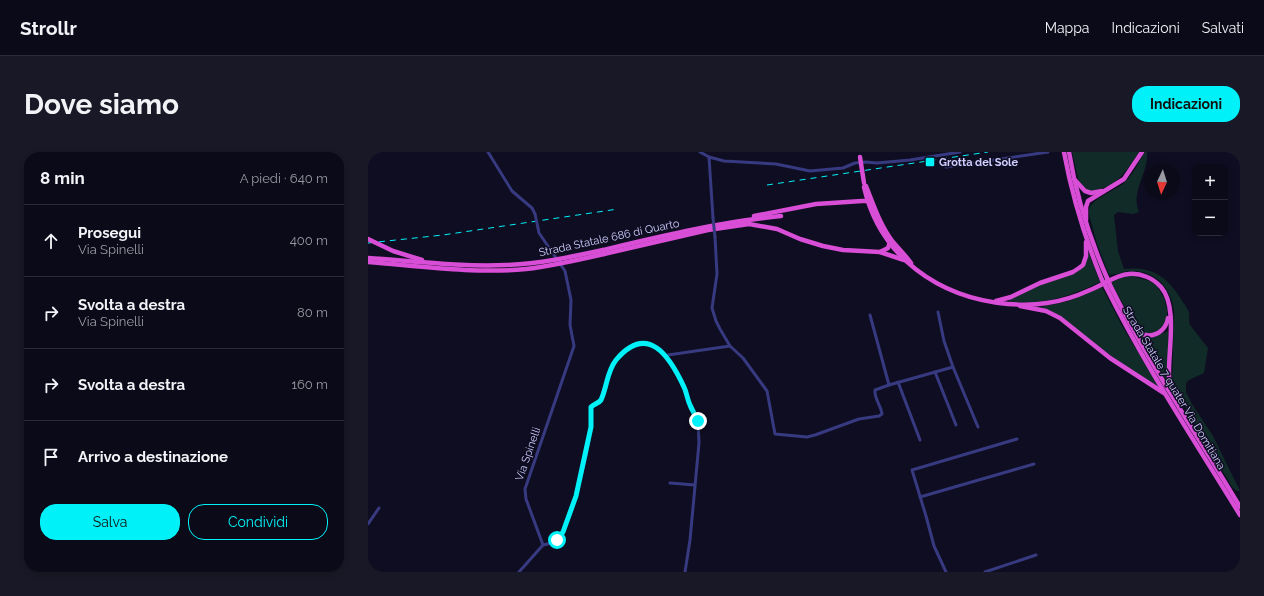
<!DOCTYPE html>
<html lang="it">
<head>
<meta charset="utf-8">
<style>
  body { margin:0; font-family:Raleway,sans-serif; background:#191826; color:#f1f3f6 }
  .controls { position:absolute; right:12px; top:12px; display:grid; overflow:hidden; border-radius:8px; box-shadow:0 2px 6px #0003 }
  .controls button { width:36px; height:36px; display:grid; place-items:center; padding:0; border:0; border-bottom:1px solid #2b2b38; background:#0b0a19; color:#f1f3f6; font:20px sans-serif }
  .compass { position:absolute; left:776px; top:12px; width:36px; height:36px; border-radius:50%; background:#0b0a19; box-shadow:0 2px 6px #0003; rotate:184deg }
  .stop { position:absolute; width:12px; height:12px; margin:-9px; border:3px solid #00f2f8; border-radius:50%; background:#fff }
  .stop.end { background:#00f2f8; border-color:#fff; box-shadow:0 1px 4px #0008 }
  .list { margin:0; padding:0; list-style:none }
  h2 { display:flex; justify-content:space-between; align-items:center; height:52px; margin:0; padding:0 16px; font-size:17px }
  h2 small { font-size:13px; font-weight:400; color:#9a9aa2 }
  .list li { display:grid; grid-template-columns:26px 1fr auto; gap:12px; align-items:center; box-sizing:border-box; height:72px; padding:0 16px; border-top:1px solid #2b2b38 }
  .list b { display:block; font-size:15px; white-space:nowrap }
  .list p { margin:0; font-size:13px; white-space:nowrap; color:#9a9aa2 }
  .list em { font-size:13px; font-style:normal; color:#9a9aa2 }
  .actions { display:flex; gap:8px; padding:12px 16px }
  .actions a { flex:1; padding:9px 0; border:1px solid #00f2f8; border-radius:16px; text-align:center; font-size:14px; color:#00f2f8 }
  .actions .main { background:#00f2f8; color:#111 }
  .icon { flex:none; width:22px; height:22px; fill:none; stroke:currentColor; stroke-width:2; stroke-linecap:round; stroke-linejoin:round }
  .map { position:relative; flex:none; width:872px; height:420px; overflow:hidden; border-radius:16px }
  header { display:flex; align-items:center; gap:24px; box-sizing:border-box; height:56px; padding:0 20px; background:#0b0a19; border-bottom:1px solid #2b2b38 }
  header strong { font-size:19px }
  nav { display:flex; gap:22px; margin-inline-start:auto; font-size:14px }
  .intro { display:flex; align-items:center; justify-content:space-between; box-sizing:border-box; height:96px; padding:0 24px }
  h1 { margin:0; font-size:28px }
  .button { padding:10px 18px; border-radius:16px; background:#00f2f8; color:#111; font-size:14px; font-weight:700 }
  main { display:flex; gap:24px; padding:0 24px }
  aside { flex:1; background:#0b0a19; border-radius:16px; box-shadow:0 2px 6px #0003 }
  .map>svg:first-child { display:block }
</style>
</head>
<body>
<header>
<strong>Strollr</strong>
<nav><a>Mappa</a><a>Indicazioni</a><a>Salvati</a></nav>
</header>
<div class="intro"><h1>Dove siamo</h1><a class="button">Indicazioni</a></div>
<main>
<aside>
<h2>8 min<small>A piedi · 640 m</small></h2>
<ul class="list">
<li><svg class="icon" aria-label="ahead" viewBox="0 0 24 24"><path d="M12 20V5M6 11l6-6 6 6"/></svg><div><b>Prosegui</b><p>Via Spinelli</p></div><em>400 m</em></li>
<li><svg class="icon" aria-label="right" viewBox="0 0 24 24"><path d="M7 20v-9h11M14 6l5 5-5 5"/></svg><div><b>Svolta a destra</b><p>Via Spinelli</p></div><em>80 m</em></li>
<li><svg class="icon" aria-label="right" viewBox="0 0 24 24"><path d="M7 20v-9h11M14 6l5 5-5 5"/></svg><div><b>Svolta a destra</b></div><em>160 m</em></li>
<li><svg class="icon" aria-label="arrive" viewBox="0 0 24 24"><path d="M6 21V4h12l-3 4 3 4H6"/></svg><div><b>Arrivo a destinazione</b></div></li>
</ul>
<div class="actions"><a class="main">Salva</a><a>Condividi</a></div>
</aside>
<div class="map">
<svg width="872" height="420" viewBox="0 0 872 420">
  <rect width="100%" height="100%" fill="#0f0d21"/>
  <g fill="#102b28">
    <path d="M704,0H771C758,20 748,36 722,39H720L711,31Z"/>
    <path d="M777,0H779C781,21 762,39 771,60L765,62L750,60L746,63L750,99L756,117C783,114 799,124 813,147C815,151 820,156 821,161C822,165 820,168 822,173L840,196L836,221L821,228L818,231V240L824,252L845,284L872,339H869L864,335L807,238L804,230L806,159C803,135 787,118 762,119C757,119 754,121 749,122C747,122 745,122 741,123L729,92L721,62C719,46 748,40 758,29C766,21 771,9 777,0Z"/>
    <path d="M721,102L732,130C704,144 672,154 640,149L666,135L708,121L714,116L720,102Z"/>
    <polygon points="764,124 782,129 789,134 796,146 799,157 799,166 796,175 786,181 776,181 768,175 743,130 753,126"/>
    <polygon points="734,135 754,174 791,235 768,221 729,194 691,163 672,155 701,149"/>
    <polygon points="800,179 800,229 799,230 770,182 784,185"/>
  </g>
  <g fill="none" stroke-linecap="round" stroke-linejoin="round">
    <g stroke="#373a81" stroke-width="3">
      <polyline points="120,0 144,39 164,56 167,62"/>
      <polyline points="332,0 341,5 356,9 408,12 442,19 475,16 487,11 498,10 509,11 542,8 592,0"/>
      <polyline points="341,5 345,66"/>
      <polyline points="578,15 680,0"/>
      <path d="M170,76L171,81L197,119L203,148L202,173L206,194L157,337L158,347L175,393C180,392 185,391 189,388C203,376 221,294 223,274C224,268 223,261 223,255L232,249L243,216L248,208L261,195L270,192L278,191L292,197L298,204L313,229L322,253L330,269L331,291L322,388L317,420"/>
      <path d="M347,85L349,122L344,156L348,169L352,177L362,194L375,206L399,239L407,282L439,285L447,283L491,267L511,264L514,262C513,253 506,247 507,238L521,233L585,215"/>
      <polyline points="570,160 576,189 585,215 610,275"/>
      <polyline points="502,163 521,233"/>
      <polyline points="300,203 362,194"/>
      <polyline points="567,220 588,273"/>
      <polyline points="530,230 552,288"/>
      <polyline points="302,331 327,333"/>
      <polyline points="552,345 666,312"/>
      <polyline points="0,372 11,356"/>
      <polyline points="151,420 175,393"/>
      <polyline points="578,420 566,394 558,364 544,318 649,287"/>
      <polyline points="617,420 668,403"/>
    </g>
    <g stroke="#d94ed6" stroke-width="4.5">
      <path d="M696,0C704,44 717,86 734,128"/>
      <path d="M701,0C708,43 721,85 739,126"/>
      <polyline points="706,27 717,39 723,41 734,39"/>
      <path d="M498,34C506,54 512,73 525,90C531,97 538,104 543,111"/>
      <path d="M496,35C512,105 571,146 640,152C653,153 666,153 679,151C694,149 709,144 722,138C735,133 747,123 761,122C773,121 785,126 793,135C810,155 800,198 801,224C801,230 803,235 803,241"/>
      <polyline points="386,64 448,52 494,49 499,49 504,53"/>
      <polyline points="718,68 718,55 720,49 756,27 774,0"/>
      <path d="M235,98C294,84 352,70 413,64"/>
      <polyline points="512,100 520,96 522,90"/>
      <polyline points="236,102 340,78 381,72 409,77 432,87 455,94 475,98 512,100 536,108"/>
      <path d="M742,133C780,210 828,281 872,355"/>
      <path d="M738,135C777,214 826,288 872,363"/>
      <polyline points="628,149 643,145 672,131 705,120 711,116 715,113 718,104 718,90"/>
      <polyline points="652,154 678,159 692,166 742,206 796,241"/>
      <path d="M765,173C774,190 797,185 800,166"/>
    </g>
    <g stroke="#00f2f8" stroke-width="1" stroke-dasharray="6 5" stroke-linecap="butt">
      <polyline points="399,33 620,0"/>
      <polyline points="0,91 75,83 250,57"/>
    </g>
    <g stroke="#373a81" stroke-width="3">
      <polyline points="167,62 170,76"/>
      <polyline points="345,66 347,85"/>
    </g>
    <g stroke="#d94ed6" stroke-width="4.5">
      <polyline points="492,5 496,31"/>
      <polyline points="0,87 25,99 54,108"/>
      <path d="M0,106C45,109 92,115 138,113C171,112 203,105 235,98"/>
      <path d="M0,110C51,114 107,122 158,117C184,114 210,108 236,102"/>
      <polyline points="739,126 742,133"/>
      <polyline points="734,128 738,135"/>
    </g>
  </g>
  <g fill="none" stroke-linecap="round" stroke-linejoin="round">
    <path stroke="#00f2f8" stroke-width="5" d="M189,388L195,380L208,344L223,275V255C226,252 231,251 233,248C239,235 239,219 248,208C280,170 302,205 316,235C319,241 319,247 322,253C324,258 328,264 330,269"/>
  </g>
  <rect fill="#00f2f8" stroke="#0f0d21" stroke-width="1.5" x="557" y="5" width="10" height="10" rx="2"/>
  <g text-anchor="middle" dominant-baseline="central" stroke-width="3" stroke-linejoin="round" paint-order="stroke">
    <g font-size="11" font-weight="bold" fill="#cfcdff" stroke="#0f0d21" text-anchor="start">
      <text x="571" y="10">Grotta del Sole</text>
    </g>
    <g font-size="11" fill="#cfcdff" stroke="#0f0d21">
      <text transform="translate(241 86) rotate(-12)">Strada Statale 686 di Quarto</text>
      <text transform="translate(806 236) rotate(59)">Strada Statale 7 quater Via Domitiana</text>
      <text transform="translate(160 302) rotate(-71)">Via Spinelli</text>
    </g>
  </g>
</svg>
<div class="controls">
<button>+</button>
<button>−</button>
</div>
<svg class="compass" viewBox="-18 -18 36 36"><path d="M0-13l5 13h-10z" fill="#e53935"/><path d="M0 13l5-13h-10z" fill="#9a9aa2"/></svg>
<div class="stop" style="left:189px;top:388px"></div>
<div class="stop end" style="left:330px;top:269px"></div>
</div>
</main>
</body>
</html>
